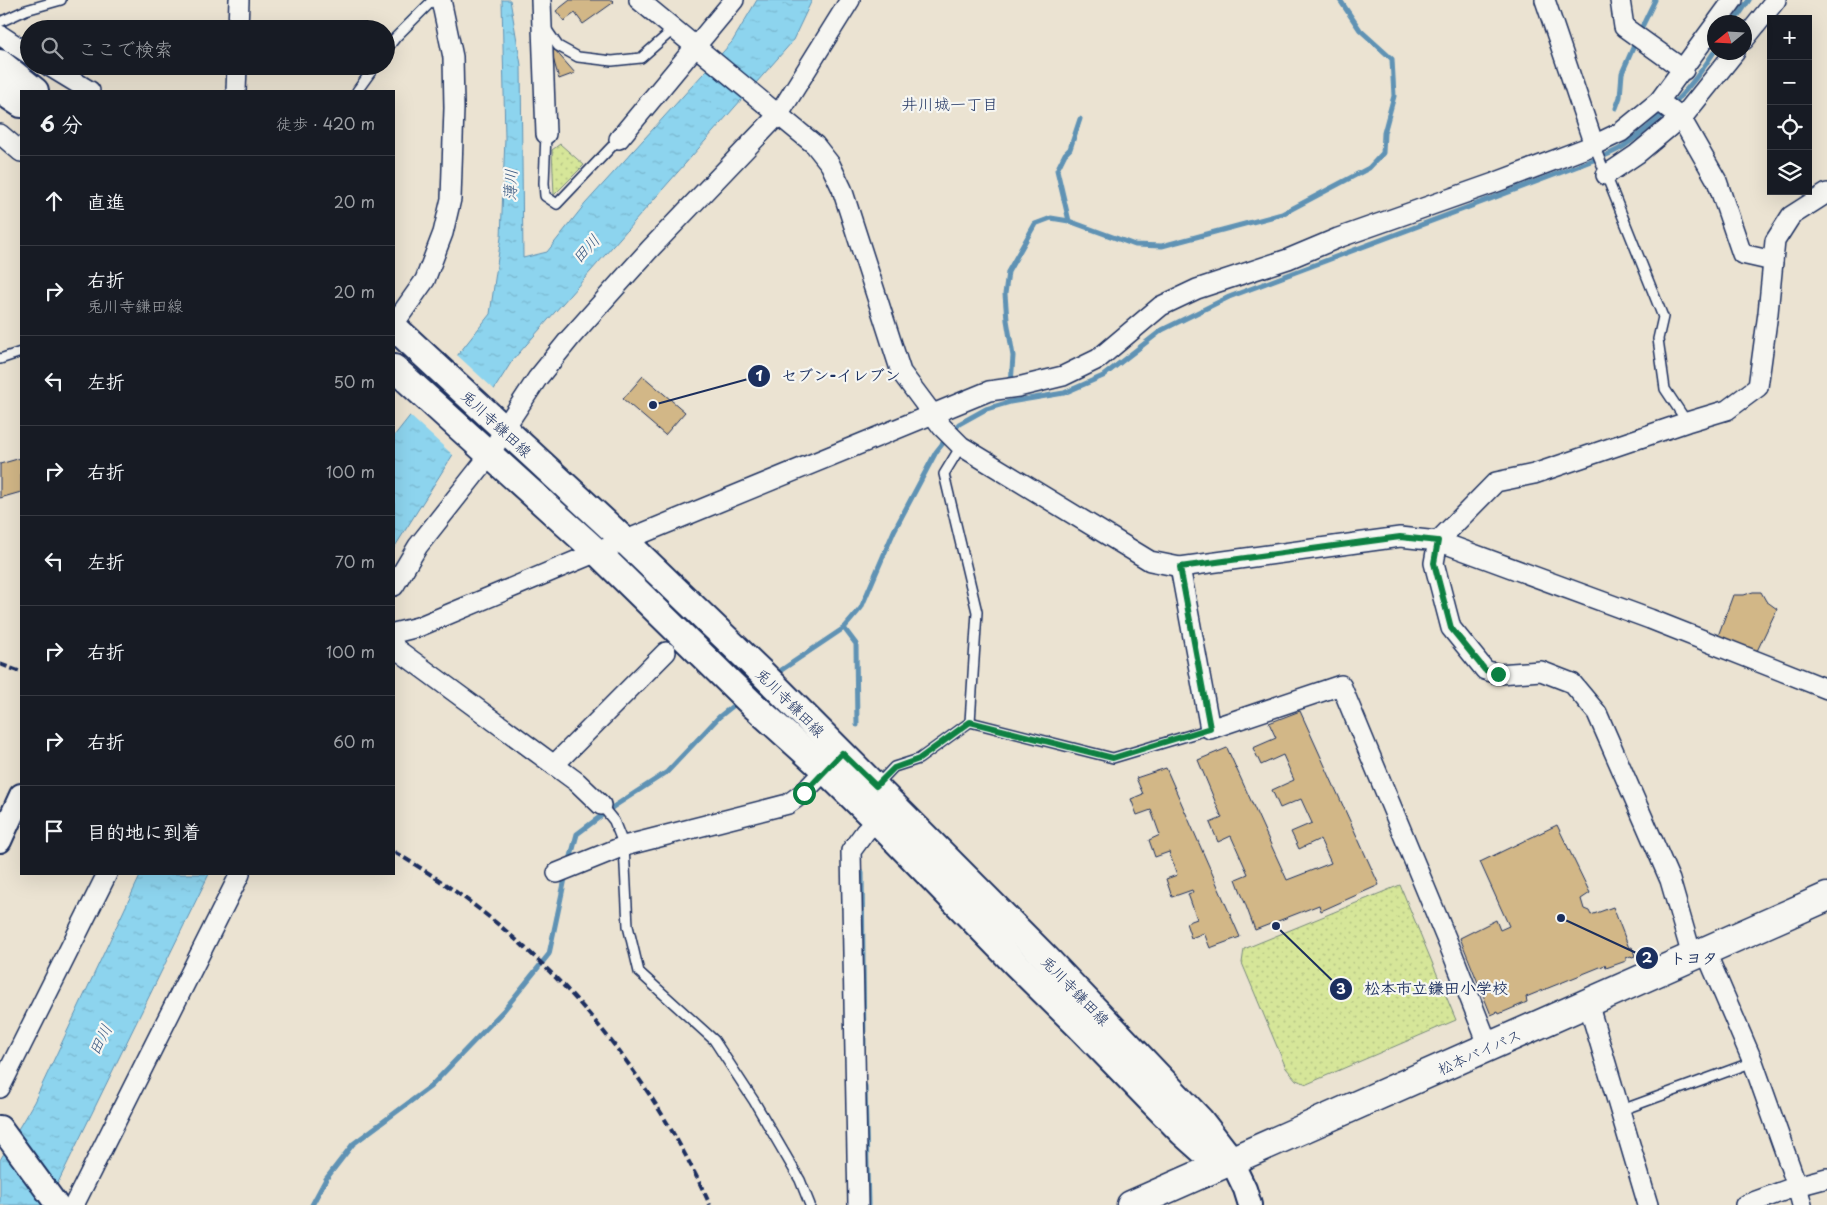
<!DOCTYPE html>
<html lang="ja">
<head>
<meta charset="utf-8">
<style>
  body { margin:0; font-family:"Playpen Sans","Klee One",sans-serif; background:#242831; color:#f1f3f6 }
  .controls { position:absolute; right:15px; top:15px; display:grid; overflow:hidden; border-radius:0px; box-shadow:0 5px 20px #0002 }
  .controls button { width:45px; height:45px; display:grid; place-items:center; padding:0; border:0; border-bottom:1px solid #363941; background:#171b24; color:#f1f3f6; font:25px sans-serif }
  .compass { position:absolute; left:1707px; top:15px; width:45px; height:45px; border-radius:50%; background:#171b24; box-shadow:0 5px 20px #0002; rotate:252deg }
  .stop { position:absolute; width:15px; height:15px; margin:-11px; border:4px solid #0b8043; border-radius:50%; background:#fff }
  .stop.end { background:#0b8043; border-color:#fff; box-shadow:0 1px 5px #0008 }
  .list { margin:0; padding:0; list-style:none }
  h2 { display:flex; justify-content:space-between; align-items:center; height:65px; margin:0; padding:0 20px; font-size:21px }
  h2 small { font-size:16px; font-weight:400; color:#9ea1a6 }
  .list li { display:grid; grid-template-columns:32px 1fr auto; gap:15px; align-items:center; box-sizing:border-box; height:90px; padding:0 20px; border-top:1px solid #363941 }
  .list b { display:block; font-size:19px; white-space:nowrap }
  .list p { margin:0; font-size:16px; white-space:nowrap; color:#9ea1a6 }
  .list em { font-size:16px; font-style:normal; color:#9ea1a6 }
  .icon { flex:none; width:28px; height:28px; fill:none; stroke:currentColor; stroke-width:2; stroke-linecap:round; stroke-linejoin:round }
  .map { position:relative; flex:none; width:1827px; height:1205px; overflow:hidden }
  .search { position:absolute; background:#171b24; box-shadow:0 5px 20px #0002; left:20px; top:20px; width:375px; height:55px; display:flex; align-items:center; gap:12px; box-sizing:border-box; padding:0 18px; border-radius:28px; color:#9ea1a6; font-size:19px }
  .panel { position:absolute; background:#171b24; box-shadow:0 5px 20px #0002; left:20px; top:90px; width:375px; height:785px; border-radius:0px }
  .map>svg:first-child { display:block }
</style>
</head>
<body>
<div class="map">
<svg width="1827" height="1205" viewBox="0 0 1827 1205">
  <defs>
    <pattern id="park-dots" width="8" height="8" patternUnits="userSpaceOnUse" patternTransform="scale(1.25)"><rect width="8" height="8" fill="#d6e699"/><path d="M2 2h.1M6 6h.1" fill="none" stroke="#b7c686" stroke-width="1.8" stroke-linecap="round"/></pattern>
    <pattern id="water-ripples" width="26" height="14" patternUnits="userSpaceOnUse" patternTransform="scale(1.25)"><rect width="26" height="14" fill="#8dd4ee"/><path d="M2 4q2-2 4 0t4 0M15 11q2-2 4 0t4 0" fill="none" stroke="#79b6ce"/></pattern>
  </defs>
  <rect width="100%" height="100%" fill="#ebe3d2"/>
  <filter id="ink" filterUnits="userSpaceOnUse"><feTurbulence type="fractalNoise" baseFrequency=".02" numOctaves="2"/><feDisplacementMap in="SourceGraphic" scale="10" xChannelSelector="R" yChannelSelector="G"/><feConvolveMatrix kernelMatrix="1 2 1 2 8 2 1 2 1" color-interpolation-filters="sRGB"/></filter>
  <g filter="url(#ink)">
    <g fill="url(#park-dots)" stroke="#788a7c">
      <polygon points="560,144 584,165 554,195 552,150"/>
      <polygon points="1400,885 1456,1020 1307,1084 1296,1080 1286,1068 1242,963 1244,949"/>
    </g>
    <g fill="url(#water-ripples)" stroke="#5f92b4">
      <polygon points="502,0 510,0 521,65 523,258 547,252 585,204 732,42 757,0 812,0 792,42 512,361 394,548 394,436 490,314 501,237 505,138"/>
      <polygon points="141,874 209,874 47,1205 0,1205 0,1160 34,1102"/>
    </g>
    <polygon fill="#ebe3d2" points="456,354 496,391 454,456 408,414"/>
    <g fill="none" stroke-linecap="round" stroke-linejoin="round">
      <g stroke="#5f92b4" stroke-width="5">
        <polyline points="1734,22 1749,0"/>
        <polyline points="1639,33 1655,0"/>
        <polyline points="1616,108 1620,97 1622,73 1636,41"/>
        <polyline points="1069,221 1057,170 1065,154 1070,149 1080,119"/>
        <polyline points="1011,384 1013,356 1007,320 1005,294 1008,272 1035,224 1051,218 1069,221 1135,245 1162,246 1282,214 1369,168 1383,153 1384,133 1394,96 1392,59 1360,30 1340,0"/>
        <path d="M952,432L959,424L986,409L1010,402L1064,393L1103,376L1162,330L1229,297L1578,166C1592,160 1611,155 1624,146C1661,120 1690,90 1714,52"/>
        <polyline points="844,628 856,644 857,725"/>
        <polyline points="774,675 844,628 861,608 894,531 936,452 947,438"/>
        <polyline points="569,864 577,834 613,807 667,772 719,717 739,701"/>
        <polyline points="862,873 864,1045"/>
        <polyline points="865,1086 868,1205"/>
        <polyline points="312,1205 326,1179 353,1144 430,1087 504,1010 549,954 566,874"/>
      </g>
    </g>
    <g fill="#d2b787" stroke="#1b2f5e">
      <polygon points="570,0 612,0 614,2 583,24 575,13 564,21 556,11"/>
      <polygon points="554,49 575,73 559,79 551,51"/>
      <polygon points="643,376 685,412 665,435 623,399"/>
      <polygon points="21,458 21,492 0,498 0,464"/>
      <polygon points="1753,592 1761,592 1766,601 1777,609 1757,651 1718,636 1733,595 1744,595"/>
      <polygon points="1300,711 1379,885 1321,911 1319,905 1255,930 1236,879 1248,874 1231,836 1218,842 1210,823 1222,818 1198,760 1227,748 1287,880 1331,863 1320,839 1299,849 1291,832 1312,823 1301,799 1280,808 1272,790 1294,780 1283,755 1261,765 1253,748 1276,738 1269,723"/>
      <polygon points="1166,768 1240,937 1210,948 1204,933 1191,938 1186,923 1197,919 1188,894 1193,892 1192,890 1172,897 1166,879 1177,875 1169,852 1155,857 1149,840 1160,835 1151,810 1137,815 1131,799 1143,794 1136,778"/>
      <polygon points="1557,825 1590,893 1581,899 1584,909 1589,911 1591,915 1613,907 1629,948 1632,947 1635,956 1632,957 1631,956 1626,958 1626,961 1606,968 1605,965 1526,997 1527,1002 1499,1014 1498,1012 1491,1015 1460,938 1496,920 1500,930 1509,926 1480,862"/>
    </g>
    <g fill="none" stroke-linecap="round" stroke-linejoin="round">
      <g stroke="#1b2f5e" stroke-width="12">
        <g id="service">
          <polyline points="0,22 26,10 61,0"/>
          <polyline points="545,27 558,46 578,57 612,61 641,58 675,28"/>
          <polyline points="386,50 396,37 433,0"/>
          <polyline points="357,91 375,66"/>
          <polyline points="546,134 544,183 545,196 557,204 619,139"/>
          <polyline points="1594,145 1663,317 1658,339 1665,389 1687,422"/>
          <polyline points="0,359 21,352"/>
          <polyline points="961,446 944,474 977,612 970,722"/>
          <polyline points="877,785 894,767 919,759 970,722 1113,758 1210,729"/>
          <polyline points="601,805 614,821 624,846 628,926 639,972 714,1040 754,1101 800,1180 810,1205"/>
          <polyline points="1619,1111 1753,1062"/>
        </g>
      </g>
      <g stroke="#1b2f5e" stroke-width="22">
        <g id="minor">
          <polyline points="541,0 546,134"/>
          <polyline points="639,0 815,145 830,164 842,189 901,372 942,427 961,446 1150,561 1180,567 1400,537 1438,541 1650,619 1827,689"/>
          <polyline points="1545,0 1594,145"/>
          <polyline points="1620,0 1624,27 1684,70"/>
          <polyline points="1717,22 1733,0"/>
          <polyline points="238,29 239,0"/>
          <polyline points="0,35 29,54"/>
          <polyline points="1744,40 1776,0"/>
          <polyline points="49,66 90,91"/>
          <polyline points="236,91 237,66"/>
          <polyline points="1659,101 1681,118 1717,181 1742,254 1773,261"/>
          <polyline points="0,134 21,152"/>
          <polyline points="619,139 734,0"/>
          <polyline points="1606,175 1637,154 1686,113 1735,52"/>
          <polyline points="394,324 425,280 443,233 451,199 454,108 453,57 441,0"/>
          <polyline points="1180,567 1210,729 1341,685 1451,950 1489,1047"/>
          <polyline points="394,586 418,546 490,455 504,429 537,379 571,337 650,249 779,114 850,0"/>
          <polyline points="394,633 418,627 597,552 989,391 1018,387 1063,376 1098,359 1161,306 1197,289 1288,259 1338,238 1494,183 1594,145 1621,132 1659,101 1714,26"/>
          <polyline points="394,644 395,648 577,782 601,805"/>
          <polyline points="554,765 666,652"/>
          <polyline points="557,873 624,846 788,804 803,793 834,761"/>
          <polyline points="1705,950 1753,1062 1797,1186 1802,1205"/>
          <polyline points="1692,956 1670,880 1597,713 1572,683 1541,671 1498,674 1485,670 1451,628 1434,563 1438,541 1496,482 1534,474 1687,422 1727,410 1758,387 1768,313 1775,241 1791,216 1827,193"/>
          <polyline points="1588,1003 1648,1205"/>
          <polyline points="0,1088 107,874"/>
          <polyline points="74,1205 240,874"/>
          <polyline points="858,1205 851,851 865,832 885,812"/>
          <polyline points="1745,1205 1797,1186 1827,1178"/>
        </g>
      </g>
      <g stroke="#1b2f5e" stroke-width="26">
        <g id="tertiary">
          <polyline points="0,841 21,795"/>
          <polyline points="0,1127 57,1205"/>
          <polyline points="1231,1160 1245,1189 1250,1205"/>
        </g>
      </g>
      <g stroke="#1b2f5e" stroke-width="30">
        <g id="secondary">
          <polyline points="0,63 35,91"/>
          <polyline points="0,90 21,104"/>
          <polyline points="394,327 624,540 763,674 1048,960 1200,1120 1231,1160"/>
          <polyline points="394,368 597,552 752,704 825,770 876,820 1016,964 1079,1026 1182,1132 1219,1165"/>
        </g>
      </g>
      <g stroke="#1b2f5e" stroke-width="31">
        <polyline id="trunk" points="1131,1205 1827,897"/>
      </g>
      <use href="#service" stroke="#f6f6f2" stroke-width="9"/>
      <use href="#minor" stroke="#f6f6f2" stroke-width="19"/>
      <use href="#tertiary" stroke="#f6f6f2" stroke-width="22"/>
      <use href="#secondary" stroke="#f6f6f2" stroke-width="26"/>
      <use href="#trunk" stroke="#f6f6f2" stroke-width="28"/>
      <g stroke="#1b2f5e" stroke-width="4" stroke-dasharray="8 4" stroke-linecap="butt">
        <polyline points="0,664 21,672"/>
        <path d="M394,852C535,933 643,1057 710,1205"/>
      </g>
    </g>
  </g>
  <g fill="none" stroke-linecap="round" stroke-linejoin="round" filter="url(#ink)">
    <polyline stroke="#0b8043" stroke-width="6" points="804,793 842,753 876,786 894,768 919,759 970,722 1113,758 1210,728 1180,567 1400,537 1438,541 1434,563 1451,628 1485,670 1498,674"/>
  </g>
  <g text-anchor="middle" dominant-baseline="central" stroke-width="4.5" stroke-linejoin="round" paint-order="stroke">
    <g font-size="15" fill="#1b2f5e" stroke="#f6f6f2">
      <text transform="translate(497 423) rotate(43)">兎川寺鎌田線</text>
      <text transform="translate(791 702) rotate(45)">兎川寺鎌田線</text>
      <text transform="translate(1076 990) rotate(46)">兎川寺鎌田線</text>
      <text transform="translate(1479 1051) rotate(-24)">松本バイパス</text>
    </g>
    <g font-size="16" fill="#1b2f5e" stroke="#f6f6f2">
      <text x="950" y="103">井川城一丁目</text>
    </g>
    <g font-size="16" font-style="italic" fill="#385882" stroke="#f6f6f2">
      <text transform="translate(509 185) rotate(-87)">薄川</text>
      <text transform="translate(585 248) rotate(-48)">田川</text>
      <text transform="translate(99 1039) rotate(-63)">田川</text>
    </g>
  </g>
  <path fill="none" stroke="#1b2f5e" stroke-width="2" d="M653 405L759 376M1561 918L1647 958M1276 926L1341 989"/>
  <g fill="#1b2f5e" stroke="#f6f6f2" stroke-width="2">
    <circle cx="653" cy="405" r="5"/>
    <circle cx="1561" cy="918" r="5"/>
    <circle cx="1276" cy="926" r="5"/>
    <circle cx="759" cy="376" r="12"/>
    <circle cx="1647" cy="958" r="12"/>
    <circle cx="1341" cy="989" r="12"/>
  </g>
  <g font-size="15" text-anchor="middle" font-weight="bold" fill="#fff">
    <text x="759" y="381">1</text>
    <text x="1647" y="963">2</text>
    <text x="1341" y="994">3</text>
  </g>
  <g font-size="16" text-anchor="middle" font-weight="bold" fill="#1b2f5e" stroke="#f6f6f2" stroke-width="4.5" stroke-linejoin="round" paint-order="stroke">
    <text x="841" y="381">セブン-イレブン</text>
    <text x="1694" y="964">トヨタ</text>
    <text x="1436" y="994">松本市立鎌田小学校</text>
  </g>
</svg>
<div class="controls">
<button>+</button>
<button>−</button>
<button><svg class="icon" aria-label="locate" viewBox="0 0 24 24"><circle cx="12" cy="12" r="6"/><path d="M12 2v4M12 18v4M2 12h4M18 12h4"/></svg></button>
<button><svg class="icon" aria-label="layers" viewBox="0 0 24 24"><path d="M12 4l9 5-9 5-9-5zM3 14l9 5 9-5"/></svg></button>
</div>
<svg class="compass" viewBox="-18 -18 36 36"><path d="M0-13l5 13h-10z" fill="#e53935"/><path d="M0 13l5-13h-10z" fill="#9ea1a6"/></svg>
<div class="stop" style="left:804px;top:793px"></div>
<div class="stop end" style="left:1498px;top:674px"></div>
<div class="search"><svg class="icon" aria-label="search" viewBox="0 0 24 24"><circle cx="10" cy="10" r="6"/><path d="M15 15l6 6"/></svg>ここで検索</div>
<section class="panel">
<h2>6 分<small>徒歩 · 420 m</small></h2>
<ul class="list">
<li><svg class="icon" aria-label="ahead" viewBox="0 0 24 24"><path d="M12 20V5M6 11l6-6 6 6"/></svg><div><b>直進</b></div><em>20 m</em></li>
<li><svg class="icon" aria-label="right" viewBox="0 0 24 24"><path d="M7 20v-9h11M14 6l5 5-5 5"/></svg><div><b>右折</b><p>兎川寺鎌田線</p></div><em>20 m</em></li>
<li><svg class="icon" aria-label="left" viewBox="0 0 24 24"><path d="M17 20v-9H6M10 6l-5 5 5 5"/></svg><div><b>左折</b></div><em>50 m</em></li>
<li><svg class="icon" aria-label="right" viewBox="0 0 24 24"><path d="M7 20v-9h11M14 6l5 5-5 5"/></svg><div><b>右折</b></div><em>100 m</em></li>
<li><svg class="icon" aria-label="left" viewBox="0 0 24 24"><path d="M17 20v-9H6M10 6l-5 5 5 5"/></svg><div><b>左折</b></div><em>70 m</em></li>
<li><svg class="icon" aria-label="right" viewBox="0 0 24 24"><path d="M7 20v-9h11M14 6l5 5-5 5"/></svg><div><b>右折</b></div><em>100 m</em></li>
<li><svg class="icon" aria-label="right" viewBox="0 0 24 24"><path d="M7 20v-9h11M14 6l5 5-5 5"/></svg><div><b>右折</b></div><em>60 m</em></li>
<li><svg class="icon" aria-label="arrive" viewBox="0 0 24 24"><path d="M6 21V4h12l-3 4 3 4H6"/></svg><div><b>目的地に到着</b></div></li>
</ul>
</section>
</div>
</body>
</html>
